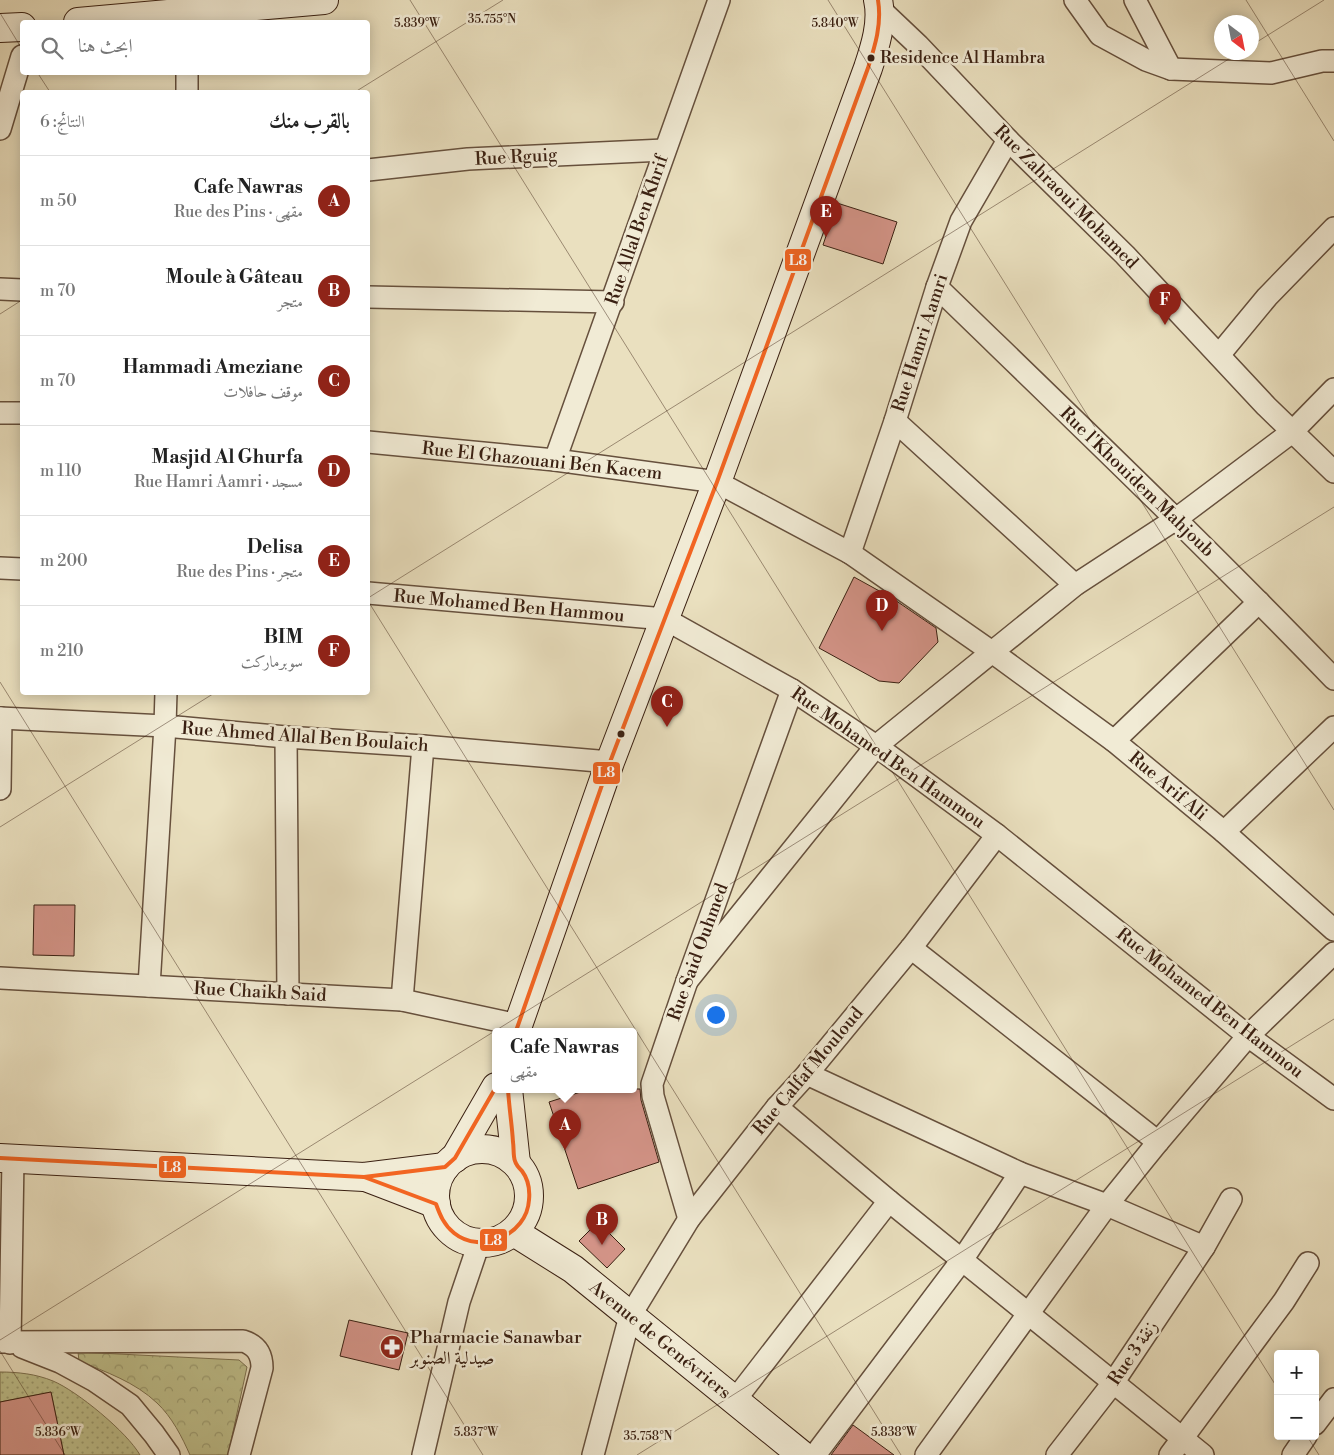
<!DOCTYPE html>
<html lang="ar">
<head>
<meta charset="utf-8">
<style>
  body { margin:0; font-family:"Libre Bodoni",Amiri,serif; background:#f6f6f6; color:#222; direction:rtl }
  .controls { position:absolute; right:15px; bottom:15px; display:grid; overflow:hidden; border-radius:5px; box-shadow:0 2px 12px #0003 }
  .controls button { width:45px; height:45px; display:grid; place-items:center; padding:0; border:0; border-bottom:1px solid #e0e0e0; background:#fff; color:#222; font:25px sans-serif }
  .compass { position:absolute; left:1214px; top:15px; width:45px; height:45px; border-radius:50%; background:#fff; box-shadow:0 2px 12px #0003; rotate:148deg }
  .you { position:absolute; left:715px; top:1014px; width:18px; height:18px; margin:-12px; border:4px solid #fff; border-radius:50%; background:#1a73e8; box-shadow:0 0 0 8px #1a73e833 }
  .badge { display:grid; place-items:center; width:32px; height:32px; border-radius:50%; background:#8f2418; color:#fff; font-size:16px; font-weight:700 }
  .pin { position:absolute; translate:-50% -41px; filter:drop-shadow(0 1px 2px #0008) }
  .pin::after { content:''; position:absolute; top:26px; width:18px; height:15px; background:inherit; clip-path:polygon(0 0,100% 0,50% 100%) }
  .popup { position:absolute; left:492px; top:1028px; width:145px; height:65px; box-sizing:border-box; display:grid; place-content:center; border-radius:5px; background:#fff; filter:drop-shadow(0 1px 4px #0005); font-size:16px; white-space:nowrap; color:#767676 }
  .popup b { font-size:19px; color:#222 }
  .popup::after { content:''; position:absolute; left:50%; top:100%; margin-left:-10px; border:10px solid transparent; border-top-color:#fff }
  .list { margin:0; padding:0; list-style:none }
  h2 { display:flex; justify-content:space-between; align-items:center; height:65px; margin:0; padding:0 20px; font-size:21px }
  h2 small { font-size:16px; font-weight:400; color:#767676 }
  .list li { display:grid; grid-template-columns:32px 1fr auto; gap:15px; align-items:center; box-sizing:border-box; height:90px; padding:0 20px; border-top:1px solid #e0e0e0 }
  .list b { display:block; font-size:19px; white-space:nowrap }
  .list p { margin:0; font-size:16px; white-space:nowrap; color:#767676 }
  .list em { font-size:16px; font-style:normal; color:#767676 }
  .icon { flex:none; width:28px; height:28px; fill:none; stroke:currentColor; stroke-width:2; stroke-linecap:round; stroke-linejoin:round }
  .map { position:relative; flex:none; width:1334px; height:1455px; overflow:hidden; direction:ltr }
  .search { position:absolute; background:#fff; box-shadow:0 2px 12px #0003; left:20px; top:20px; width:350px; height:55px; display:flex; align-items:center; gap:12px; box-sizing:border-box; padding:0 18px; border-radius:5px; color:#767676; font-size:19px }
  .panel { position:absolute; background:#fff; box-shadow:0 2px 12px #0003; left:20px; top:90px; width:350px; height:605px; border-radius:5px; direction:rtl }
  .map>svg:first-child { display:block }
</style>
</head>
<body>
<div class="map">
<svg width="1334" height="1455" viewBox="0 0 1334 1455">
  <defs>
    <pattern id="grass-dots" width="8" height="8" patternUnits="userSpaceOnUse" patternTransform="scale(1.25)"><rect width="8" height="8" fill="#bfc08c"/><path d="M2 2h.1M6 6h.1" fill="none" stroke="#9c9c71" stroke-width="1.8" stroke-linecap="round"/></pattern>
    <pattern id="park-crowns" width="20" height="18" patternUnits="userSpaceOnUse" patternTransform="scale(1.25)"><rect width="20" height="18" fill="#bfc08c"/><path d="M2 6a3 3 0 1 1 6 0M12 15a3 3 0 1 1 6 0" fill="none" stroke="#9c9c71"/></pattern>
  </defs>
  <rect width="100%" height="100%" fill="#eae0bf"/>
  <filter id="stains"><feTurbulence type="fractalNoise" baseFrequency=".004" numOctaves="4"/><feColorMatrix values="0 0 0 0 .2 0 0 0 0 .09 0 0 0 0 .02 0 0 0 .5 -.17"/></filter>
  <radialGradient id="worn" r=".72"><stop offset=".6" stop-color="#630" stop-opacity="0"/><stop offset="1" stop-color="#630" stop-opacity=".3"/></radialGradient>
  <path fill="url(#grass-dots)" stroke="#7c704f" d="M0,1372C18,1372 36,1374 53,1381C77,1391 127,1432 140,1455H64L51,1392L0,1402Z"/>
  <path fill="url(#park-crowns)" stroke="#7c704f" d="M78,1352L239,1360L247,1367L228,1455H190C182,1437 172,1417 157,1403C135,1382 106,1372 79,1361Z"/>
  <g fill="#d49488" stroke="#3a2012">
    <polygon points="837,203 897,222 883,264 823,245"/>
    <polygon points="854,577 892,598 936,628 938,642 899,683 879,681 819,648"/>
    <polygon points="34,905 75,905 74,956 33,955"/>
    <polygon points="590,1089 640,1089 641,1100 659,1162 578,1189 549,1102"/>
    <polygon points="598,1222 625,1249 607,1268 579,1241"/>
    <polygon points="349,1320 408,1333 399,1370 340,1356"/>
    <polygon points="51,1392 64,1455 0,1455 0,1402"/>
    <polygon points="853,1425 894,1455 831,1455"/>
  </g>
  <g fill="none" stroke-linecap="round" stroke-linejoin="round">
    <g stroke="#66503d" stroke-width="24">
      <g id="street">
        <polyline points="1075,0 1100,35 1146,60 1171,69 1271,73 1322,61 1334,61"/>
        <polyline points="1135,0 1171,69"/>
        <polyline points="880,9 918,45 1008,140 1125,255 1266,406 1334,472"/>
        <polyline points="187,72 187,92"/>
        <polyline points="0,129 22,56"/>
        <polyline points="368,170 468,159 664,150"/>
        <path d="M937,287C1071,417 1205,545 1334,679"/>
        <polyline points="0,289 22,290"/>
        <polyline points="368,297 613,302"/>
        <polyline points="1219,355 1267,297 1334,228"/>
        <polyline points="0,413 22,413"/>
        <polyline points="895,421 1075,585"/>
        <polyline points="368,442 555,460 717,482 850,553 992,652 1114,741 1224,832 1334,930"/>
        <path d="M555,460C611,307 664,153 719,0"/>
        <polyline points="850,553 895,421 937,287 961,221 1008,140"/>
        <polyline points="0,568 22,569"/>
        <polyline points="368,593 665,619 792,690 876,746 997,835 1248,1036 1334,1099"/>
        <polyline points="0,718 165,726 286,737 423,746 610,762"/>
        <polyline points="286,737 288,994"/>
        <polyline points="1114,741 1259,602"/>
        <polyline points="0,789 1,718"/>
        <polyline points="1224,832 1334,727"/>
        <polyline points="911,948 1158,1142"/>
        <polyline points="0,978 402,1000 518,1025"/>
        <polyline points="687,981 876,746 1075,585 1176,519 1292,432 1334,389"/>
        <polyline points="149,986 165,726 166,692"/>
        <polyline points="402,1000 423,746"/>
        <polyline points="807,1074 1020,1173 1107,1205 1204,1247"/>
        <polyline points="777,1107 889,1201 1203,1455"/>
        <polyline points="689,1219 653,1096 652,1084 687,981 792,690"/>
        <path d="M0,1342L243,1341C256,1345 262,1354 262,1368L239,1455"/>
        <polyline points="10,1343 13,1158"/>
        <polyline points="22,1347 60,1362 95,1381 130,1405 154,1434 169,1455"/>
        <polyline points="735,1400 889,1201"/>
        <polyline points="1315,1424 1334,1399"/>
        <polyline points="423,1455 459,1302 479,1243"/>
        <polyline points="593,1455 630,1316 689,1219 777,1107 807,1074 911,948 997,835"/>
        <polyline points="815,1455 962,1260 1020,1173"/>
        <polyline points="926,1455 1107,1205 1158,1142 1248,1036 1334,953"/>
        <polyline points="1057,1455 1113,1383 1204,1247 1231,1199"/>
        <polyline points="1170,1455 1284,1301 1308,1263"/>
        <polyline points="1293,1455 1306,1436"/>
      </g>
    </g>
    <g stroke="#3a2012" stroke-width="30">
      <g id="secondary">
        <polyline points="78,22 324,0"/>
        <polyline points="0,28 22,27"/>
        <path d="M516,1031L610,762L717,482L868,68C875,47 883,22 878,0"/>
        <polyline points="508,1089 516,1163"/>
        <circle cx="482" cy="1196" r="47"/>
        <polyline points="0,1158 364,1177 445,1167"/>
        <polyline points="455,1158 496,1087"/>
        <polyline points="368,1178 436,1204"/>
        <polyline points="514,1232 573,1269 802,1455"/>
      </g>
    </g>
    <use href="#street" stroke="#f1ebd5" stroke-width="21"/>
    <use href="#secondary" stroke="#f1ebd5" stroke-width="28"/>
    <g stroke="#f1ebd5" stroke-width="8">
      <g id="bus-1">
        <path d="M516,1031L610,762L717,482L868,68C875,46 882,24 878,0"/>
        <path d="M0,1158L364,1177L436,1204C440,1215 444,1225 454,1233C481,1255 527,1235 529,1200C530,1190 528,1179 522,1171C519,1168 516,1165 515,1161C513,1156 514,1148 513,1142C512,1125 509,1107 508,1089"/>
        <polyline points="364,1177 445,1167 455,1158 496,1087"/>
      </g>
    </g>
    <use href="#bus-1" stroke="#f26522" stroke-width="4"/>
  </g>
  <path fill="none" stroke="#3a2012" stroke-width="1" stroke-opacity="0.45" d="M410,0L1278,1389M828,0L1334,810M1246,0L1334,141M0,13L22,49M1252,45L1324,0M37,72L50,92M355,92L503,0M0,314L22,300M368,598L1240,52M368,601L901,1455M0,682L483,1455M0,827L216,692M0,1340L1334,507M0,1351L65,1455M1307,1436L1319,1455M637,1455L1334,1019"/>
  <defs>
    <g id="pharmacy-disc" transform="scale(1.25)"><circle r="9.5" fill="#8f2418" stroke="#f1ebd5"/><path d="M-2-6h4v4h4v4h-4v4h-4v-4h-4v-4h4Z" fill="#fff"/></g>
  </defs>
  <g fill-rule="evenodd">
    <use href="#pharmacy-disc" x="392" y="1347"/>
  </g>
  <g fill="#3a2012" stroke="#f1ebd5" stroke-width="2">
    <circle cx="871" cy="58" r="4.5"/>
    <circle cx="621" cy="734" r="4.5"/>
  </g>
  <g text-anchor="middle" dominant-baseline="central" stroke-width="5" stroke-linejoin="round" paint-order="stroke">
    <g font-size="17" fill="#3a2012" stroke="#f1ebd5" text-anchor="start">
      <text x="880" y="58">Residence Al Hambra</text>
    </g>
    <g font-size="18" fill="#3a2012" stroke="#f1ebd5">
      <text transform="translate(516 157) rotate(-3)">Rue Rguig</text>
      <text transform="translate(1066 197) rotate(45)">Rue Zahraoui Mohamed</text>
      <text transform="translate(637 230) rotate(-71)">Rue Allal Ben Khrif</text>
      <text transform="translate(920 343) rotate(-72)">Rue Hamri Aamri</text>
      <text transform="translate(542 461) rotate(6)">Rue El Ghazouani Ben Kacem</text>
      <text transform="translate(1137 482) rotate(44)">Rue l'Khouidem Mahjoub</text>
      <text transform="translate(509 606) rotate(5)">Rue Mohamed Ben Hammou</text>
      <text transform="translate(305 737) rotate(4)">Rue Ahmed Allal Ben Boulaich</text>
      <text transform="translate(888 758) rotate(35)">Rue Mohamed Ben Hammou</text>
      <text transform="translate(1168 786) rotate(40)">Rue Arif Ali</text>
      <text transform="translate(698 952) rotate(-70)">Rue Said Ouhmed</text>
      <text transform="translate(260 992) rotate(3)">Rue Chaikh Said</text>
      <text transform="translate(1210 1003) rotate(38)">Rue Mohamed Ben Hammou</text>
      <text transform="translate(808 1071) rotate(-50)">Rue Calfaf Mouloud</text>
      <text transform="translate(660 1340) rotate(39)">Avenue de Genévriers</text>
      <text transform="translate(1133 1353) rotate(-56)">Rue 3 زنقة</text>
    </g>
    <g font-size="18" fill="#3a2012" stroke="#f1ebd5" text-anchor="start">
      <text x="410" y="1337">Pharmacie Sanawbar<tspan x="410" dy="21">صيدلية الصنوبر</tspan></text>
    </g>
  </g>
  <g font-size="12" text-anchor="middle" fill="#3a2012" stroke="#f1ebd5" stroke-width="5" stroke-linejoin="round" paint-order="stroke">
    <text x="492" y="23">35.755°N</text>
    <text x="417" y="27">5.839°W</text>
    <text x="835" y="27">5.840°W</text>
    <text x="58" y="1436">5.836°W</text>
    <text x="476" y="1436">5.837°W</text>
    <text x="894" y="1436">5.838°W</text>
    <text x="648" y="1440">35.758°N</text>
  </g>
  <g stroke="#f1ebd5" stroke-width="2">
    <rect x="784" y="248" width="28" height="24" rx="5" fill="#f26522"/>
    <rect x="592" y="761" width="29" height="24" rx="5" fill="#f26522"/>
    <rect x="158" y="1155" width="29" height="24" rx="5" fill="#f26522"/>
    <rect x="479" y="1228" width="29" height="24" rx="5" fill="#f26522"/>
  </g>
  <g font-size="14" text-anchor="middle" font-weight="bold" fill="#fff">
    <text x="798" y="265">L8</text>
    <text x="606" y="777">L8</text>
    <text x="172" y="1172">L8</text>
    <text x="493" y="1245">L8</text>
  </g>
  <rect width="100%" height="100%" filter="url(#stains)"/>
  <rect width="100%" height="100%" fill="url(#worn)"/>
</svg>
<div class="controls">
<button>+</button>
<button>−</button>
</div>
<svg class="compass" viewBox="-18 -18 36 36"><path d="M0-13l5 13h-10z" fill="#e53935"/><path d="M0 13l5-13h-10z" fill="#767676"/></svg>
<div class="you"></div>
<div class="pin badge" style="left:565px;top:1150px">A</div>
<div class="popup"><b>Cafe Nawras</b>مقهى</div>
<div class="pin badge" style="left:602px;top:1245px">B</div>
<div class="pin badge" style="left:667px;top:727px">C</div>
<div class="pin badge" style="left:882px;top:631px">D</div>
<div class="pin badge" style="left:826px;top:237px">E</div>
<div class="pin badge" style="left:1165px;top:325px">F</div>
<div class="search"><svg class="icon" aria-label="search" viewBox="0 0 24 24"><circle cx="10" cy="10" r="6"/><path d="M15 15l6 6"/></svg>ابحث هنا</div>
<section class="panel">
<h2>بالقرب منك<small>النتائج: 6</small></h2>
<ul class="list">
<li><span class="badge">A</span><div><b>Cafe Nawras</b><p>مقهى · Rue des Pins</p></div><em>50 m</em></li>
<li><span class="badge">B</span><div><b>Moule à Gâteau</b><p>متجر</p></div><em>70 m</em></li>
<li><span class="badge">C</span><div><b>Hammadi Ameziane</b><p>موقف حافلات</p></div><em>70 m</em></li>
<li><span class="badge">D</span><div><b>Masjid Al Ghurfa</b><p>مسجد · Rue Hamri Aamri</p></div><em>110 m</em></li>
<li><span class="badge">E</span><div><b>Delisa</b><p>متجر · Rue des Pins</p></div><em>200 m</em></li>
<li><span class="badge">F</span><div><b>BIM</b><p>سوبرماركت</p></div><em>210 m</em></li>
</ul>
</section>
</div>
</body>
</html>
